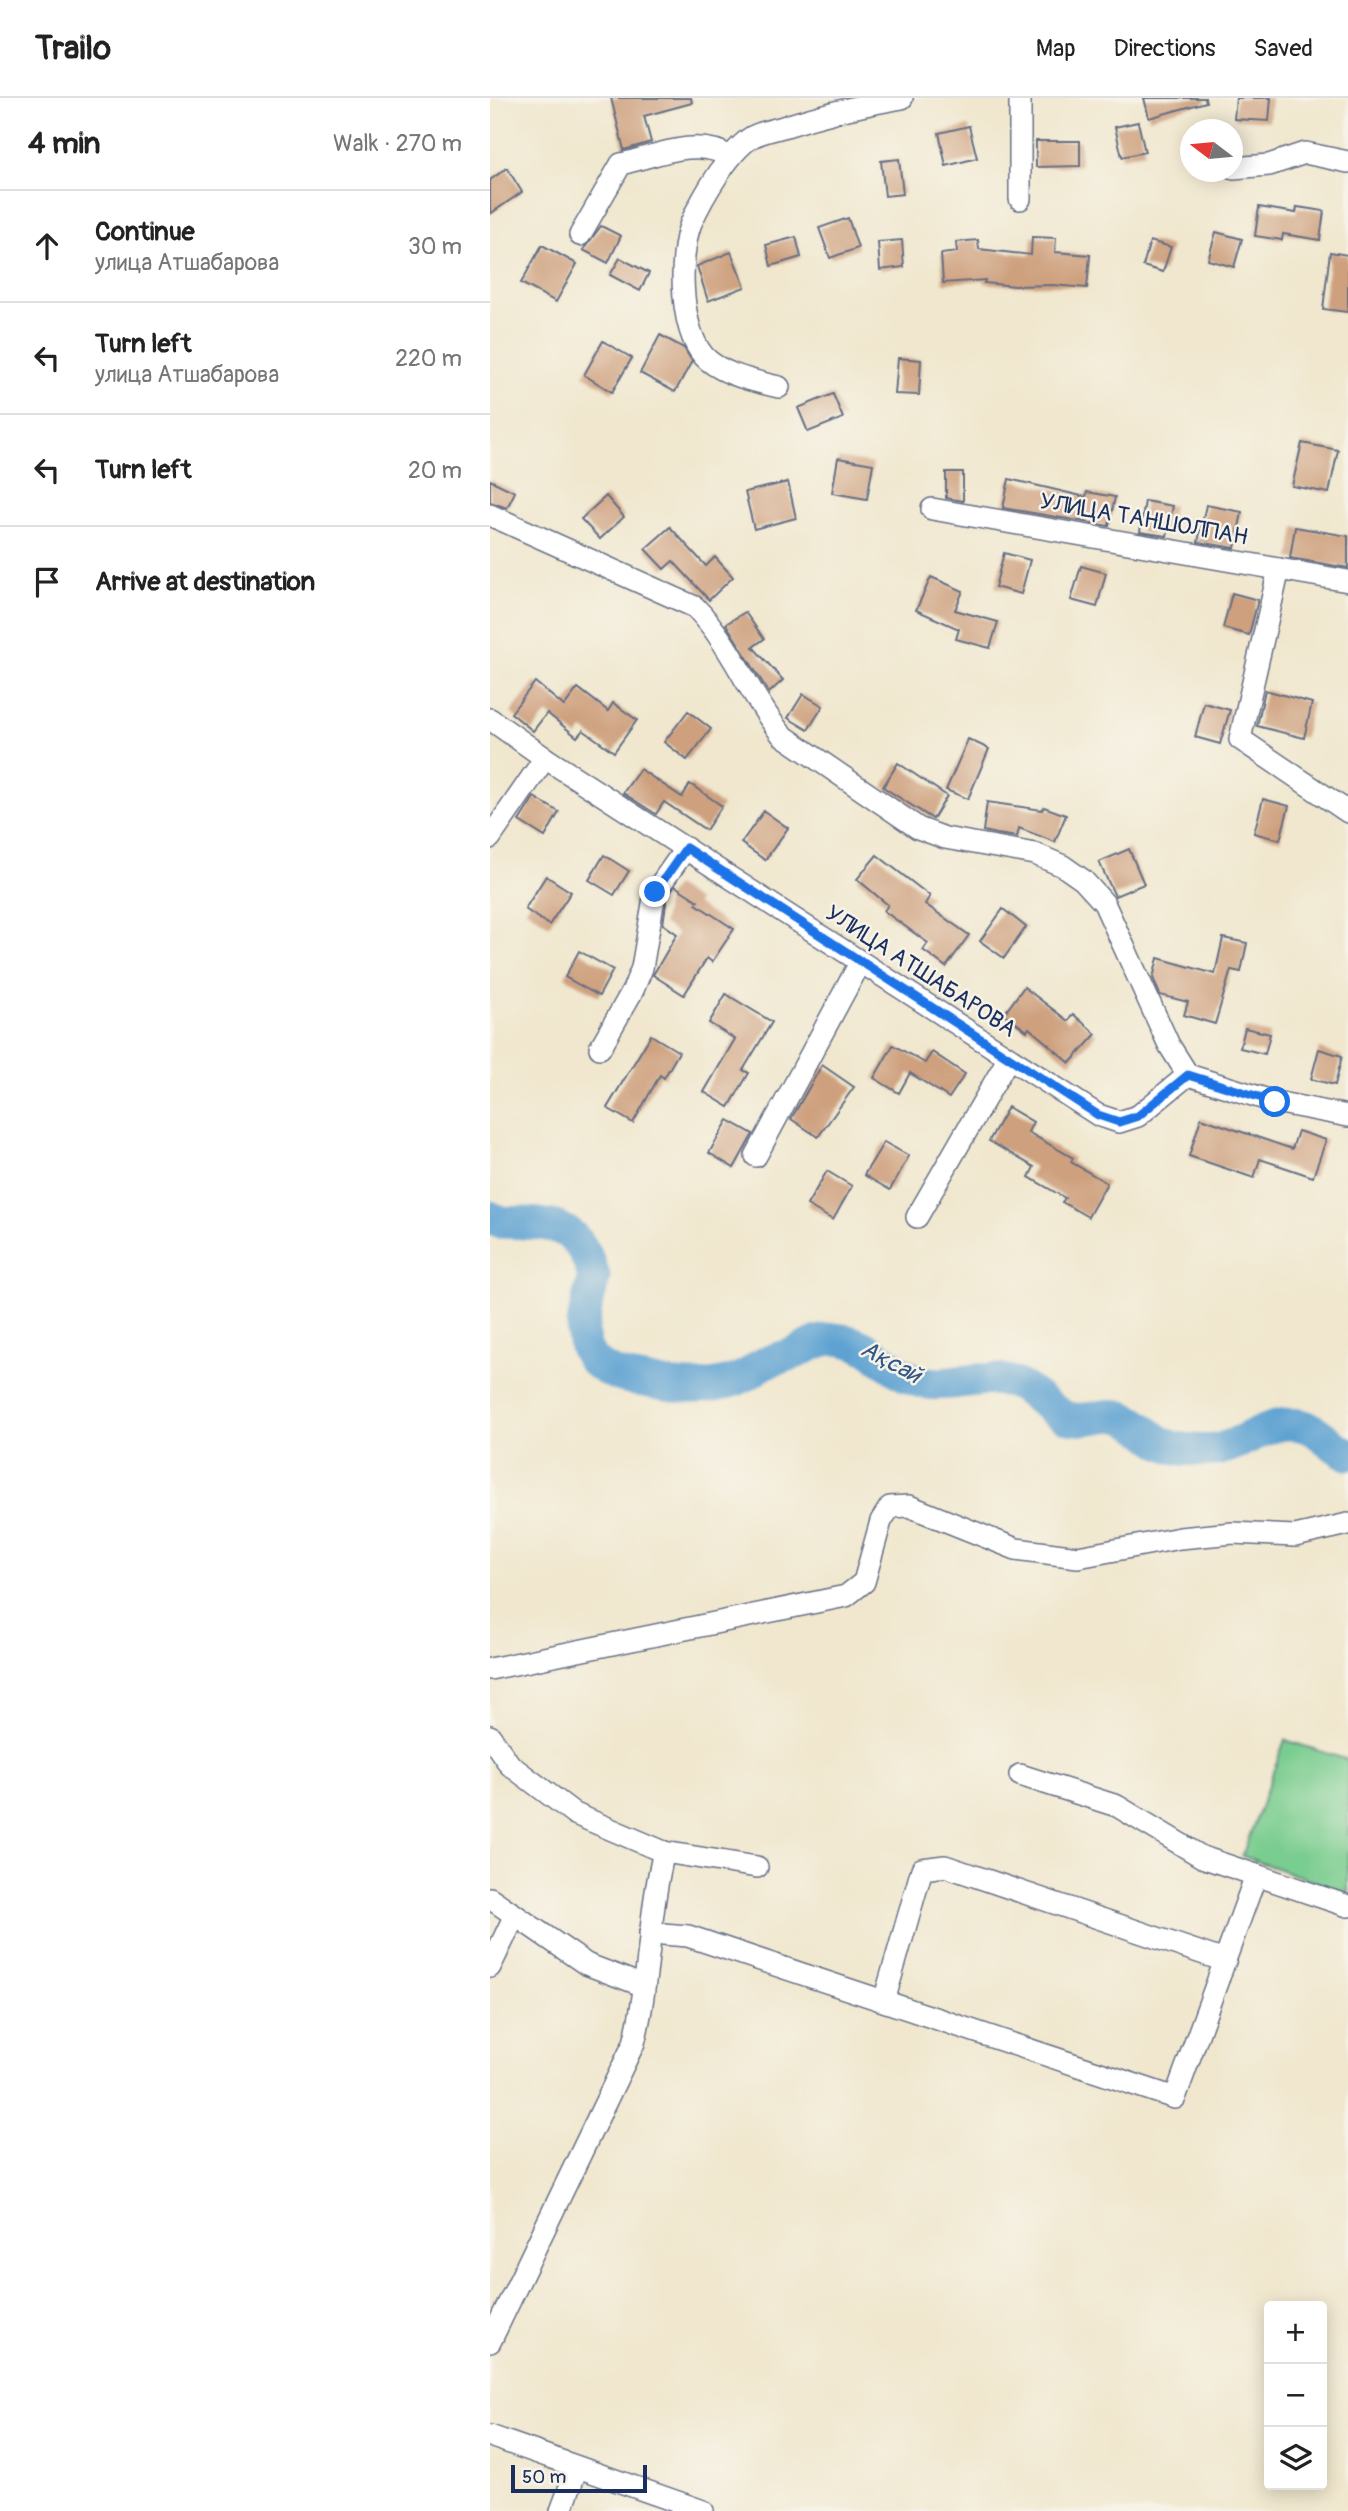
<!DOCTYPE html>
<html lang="en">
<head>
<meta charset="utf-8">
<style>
  body { margin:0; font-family:Pangolin,sans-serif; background:#f2f2f2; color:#222 }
  .controls { position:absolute; right:21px; bottom:21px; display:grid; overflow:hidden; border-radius:7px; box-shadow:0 4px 18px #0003 }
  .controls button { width:63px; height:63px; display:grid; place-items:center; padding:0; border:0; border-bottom:2px solid #e0e0e0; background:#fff; color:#222; font:35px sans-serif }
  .compass { position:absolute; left:690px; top:21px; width:63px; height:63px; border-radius:50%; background:#fff; box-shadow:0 4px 18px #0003; rotate:286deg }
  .scale { position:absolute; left:21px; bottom:18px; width:136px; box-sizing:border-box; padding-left:7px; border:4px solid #1b2f5e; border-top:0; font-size:19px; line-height:24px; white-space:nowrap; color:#1b2f5e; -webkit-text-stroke:5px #f7f3e8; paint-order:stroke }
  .stop { position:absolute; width:21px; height:21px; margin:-16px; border:5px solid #1a73e8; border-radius:50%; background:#fff }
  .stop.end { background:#1a73e8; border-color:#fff; box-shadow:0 2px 7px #0008 }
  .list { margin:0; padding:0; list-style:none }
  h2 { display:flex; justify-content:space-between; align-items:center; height:91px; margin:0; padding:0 28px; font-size:30px }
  h2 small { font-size:23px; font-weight:400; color:#767676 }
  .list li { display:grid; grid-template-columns:46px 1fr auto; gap:21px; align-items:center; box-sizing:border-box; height:112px; padding:0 28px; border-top:2px solid #e0e0e0 }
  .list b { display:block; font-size:26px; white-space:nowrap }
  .list p { margin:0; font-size:23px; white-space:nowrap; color:#767676 }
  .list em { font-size:23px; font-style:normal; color:#767676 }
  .icon { flex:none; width:38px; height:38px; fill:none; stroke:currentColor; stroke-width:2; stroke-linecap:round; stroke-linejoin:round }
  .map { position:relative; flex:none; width:858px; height:2413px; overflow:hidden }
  header { display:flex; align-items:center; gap:42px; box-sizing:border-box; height:98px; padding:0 35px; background:#fff; border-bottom:2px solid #e0e0e0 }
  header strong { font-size:33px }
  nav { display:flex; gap:38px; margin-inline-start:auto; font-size:24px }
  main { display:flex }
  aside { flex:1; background:#fff }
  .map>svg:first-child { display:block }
</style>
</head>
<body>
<header>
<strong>Trailo</strong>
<nav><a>Map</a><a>Directions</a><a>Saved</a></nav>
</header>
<main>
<aside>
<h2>4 min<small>Walk · 270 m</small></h2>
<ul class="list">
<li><svg class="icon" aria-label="ahead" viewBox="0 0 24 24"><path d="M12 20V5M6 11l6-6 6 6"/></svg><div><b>Continue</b><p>улица Атшабарова</p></div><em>30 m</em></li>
<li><svg class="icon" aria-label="left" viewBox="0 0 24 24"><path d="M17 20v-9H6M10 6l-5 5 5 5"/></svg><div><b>Turn left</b><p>улица Атшабарова</p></div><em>220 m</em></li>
<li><svg class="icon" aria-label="left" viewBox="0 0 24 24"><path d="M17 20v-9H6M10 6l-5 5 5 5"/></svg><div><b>Turn left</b></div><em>20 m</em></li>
<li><svg class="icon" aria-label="arrive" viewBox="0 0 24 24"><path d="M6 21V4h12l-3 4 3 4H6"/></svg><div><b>Arrive at destination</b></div></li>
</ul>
</aside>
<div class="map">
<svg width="858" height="2413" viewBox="0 0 858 2413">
  <rect width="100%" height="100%" fill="#f7f3e8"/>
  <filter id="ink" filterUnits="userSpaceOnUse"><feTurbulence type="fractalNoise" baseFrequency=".0143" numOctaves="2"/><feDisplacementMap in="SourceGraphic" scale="14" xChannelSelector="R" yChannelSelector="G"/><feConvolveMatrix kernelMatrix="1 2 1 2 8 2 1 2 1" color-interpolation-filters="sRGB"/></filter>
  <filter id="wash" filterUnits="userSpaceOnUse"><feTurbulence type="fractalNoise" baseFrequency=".00686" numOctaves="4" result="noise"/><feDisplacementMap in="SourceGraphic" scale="28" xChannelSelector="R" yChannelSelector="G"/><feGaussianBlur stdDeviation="1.57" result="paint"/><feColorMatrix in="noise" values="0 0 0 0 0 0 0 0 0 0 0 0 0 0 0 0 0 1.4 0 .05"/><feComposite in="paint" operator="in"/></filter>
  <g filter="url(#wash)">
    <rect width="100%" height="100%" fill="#f0e7ce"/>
    <polygon fill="#7acd90" stroke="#4a7e77" stroke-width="2" points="795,1642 858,1662 858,1795 752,1758"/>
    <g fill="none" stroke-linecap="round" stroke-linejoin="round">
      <path stroke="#5da2d2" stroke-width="33" d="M0,1119L8,1124C61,1126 87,1121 104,1179C96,1215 76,1255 123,1275C136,1281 151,1282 164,1285C196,1291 227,1292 257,1277C263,1273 269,1268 275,1265C284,1261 295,1259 305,1255C319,1249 329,1241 344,1241C383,1243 396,1272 428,1283C455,1291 485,1278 512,1282C539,1286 552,1309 576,1319C596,1327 618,1311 638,1321C659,1331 666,1348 693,1351C703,1352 720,1354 730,1351C759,1344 782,1319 814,1328C833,1334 841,1349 858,1356"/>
    </g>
    <g id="blocks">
      <g fill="#cea07e">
        <polygon points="121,0 201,0 202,5 154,18 161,44 134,52"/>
        <polygon points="654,0 715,0 716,4 659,20"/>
        <polygon points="746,0 781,0 779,23 744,21"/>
        <polygon points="648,24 655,54 632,59 625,29"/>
        <polygon points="479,28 487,60 456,68 449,35"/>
        <polygon points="546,43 590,43 590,68 546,69"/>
        <polygon points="409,61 413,96 395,98 391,63"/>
        <polygon points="17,70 32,94 0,116 0,82"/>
        <polygon points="769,109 806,115 807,109 834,113 830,142 793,136 792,142 765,138"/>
        <polygon points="358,120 368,150 340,160 329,130"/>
        <polygon points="111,128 131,138 118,165 93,152"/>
        <polygon points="726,134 752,141 744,169 718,162"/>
        <polygon points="306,139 311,159 281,168 276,147"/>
        <polygon points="542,139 566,140 565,154 600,157 597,190 563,187 525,188 494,185 495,182 453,185 451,156 467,154 466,144 488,142 489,151 541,157"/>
        <polygon points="412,142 414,169 390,172 388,144"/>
        <polygon points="660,143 681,149 673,174 653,168"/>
        <polygon points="52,147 87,166 66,204 31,185"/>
        <polygon points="241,154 255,189 218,203 207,168"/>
        <polygon points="840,154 858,157 858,214 833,211"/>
        <polygon points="130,160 159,175 150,193 120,177"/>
        <polygon points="170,237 194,250 202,263 185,294 150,275"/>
        <polygon points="113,243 142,260 122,294 94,277"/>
        <polygon points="408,260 431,262 429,297 405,296"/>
        <polygon points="343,296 353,320 318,334 308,310"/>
        <polygon points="812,345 848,352 839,395 802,388"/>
        <polygon points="348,360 383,366 377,401 342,395"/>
        <polygon points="456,374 473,374 473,403 456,400"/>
        <polygon points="519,381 596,399 597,394 625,399 619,428 513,410"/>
        <polygon points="0,382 25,394 17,410 0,404"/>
        <polygon points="298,384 306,420 264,431 255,394"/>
        <polygon points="116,398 134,419 110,441 91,421"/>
        <polygon points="655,403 683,408 677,438 650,434"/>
        <polygon points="716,407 752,414 745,450 708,444"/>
        <polygon points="180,429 216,468 225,459 243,479 219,502 183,463 174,471 155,451"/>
        <polygon points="805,429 858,438 858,470 800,460"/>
        <polygon points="514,455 540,462 531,496 505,489"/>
        <polygon points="591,468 616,475 607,509 581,502"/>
        <polygon points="441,479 473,493 465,512 508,524 500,550 466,541 469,531 426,512"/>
        <polygon points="742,495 768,502 759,537 733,530"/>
        <polygon points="255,514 274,541 263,549 293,582 279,595 236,526"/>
        <polygon points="45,584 74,608 88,590 118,613 123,605 147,622 124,654 93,632 87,639 57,615 43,633 21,615"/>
        <polygon points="775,592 822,605 814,640 767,628"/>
        <polygon points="313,596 333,608 318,632 298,620"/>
        <polygon points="714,605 740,612 730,646 705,639"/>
        <polygon points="198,613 221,631 197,662 174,644"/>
        <polygon points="478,641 499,651 478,701 456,692"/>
        <polygon points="408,665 457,698 443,721 393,689"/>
        <polygon points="150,671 192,699 200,686 232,708 216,732 174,704 166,716 133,695"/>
        <polygon points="44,699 69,714 55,739 29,723"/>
        <polygon points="773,701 799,708 790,742 764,735"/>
        <polygon points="497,704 552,712 554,709 576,717 565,744 529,730 527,739 507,736 493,733"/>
        <polygon points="274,713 298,730 275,762 251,745"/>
        <polygon points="639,751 654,786 625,798 609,764"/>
        <polygon points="114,757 139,773 124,797 99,782"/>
        <polygon points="387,757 440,798 435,806 479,837 456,869 433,852 438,845 394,813 398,807 367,781"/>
        <polygon points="56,778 81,794 59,827 35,811"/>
        <polygon points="185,788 208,803 206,806 244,831 222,864 217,860 194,897 163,877 187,836 173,826 177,799"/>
        <polygon points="513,811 536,829 514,860 490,843"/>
        <polygon points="733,840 757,845 751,874 741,872 725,926 694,917 698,904 670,897 663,880 668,860 725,876"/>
        <polygon points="89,853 123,872 109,898 75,879"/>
        <polygon points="534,889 578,923 583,916 606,936 580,965 539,930 537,933 514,916"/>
        <polygon points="236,896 282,924 253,972 259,975 239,1009 214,994 245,941 219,925"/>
        <polygon points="755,930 780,936 775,956 750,950"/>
        <polygon points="161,937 189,954 174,980 170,977 143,1025 117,1010"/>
        <polygon points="403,947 435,965 442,954 475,976 459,1000 420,975 409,995 384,980"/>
        <polygon points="829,951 852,958 845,987 821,981"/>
        <polygon points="332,967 364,989 328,1039 301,1021"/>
        <polygon points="518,1009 543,1024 538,1034 583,1060 581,1064 617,1085 598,1119 572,1104 575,1100 539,1079 544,1069 499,1043"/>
        <polygon points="711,1020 802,1051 808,1033 836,1042 823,1079 770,1061 764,1080 699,1058"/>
        <polygon points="238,1022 263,1036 244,1070 219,1055"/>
        <polygon points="394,1044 419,1058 400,1092 374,1077"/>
        <polygon points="337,1073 362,1088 343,1122 317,1107"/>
      </g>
    </g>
  </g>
  <g filter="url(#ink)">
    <use href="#blocks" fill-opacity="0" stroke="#666f85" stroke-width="2"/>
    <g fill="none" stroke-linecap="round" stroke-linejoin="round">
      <g stroke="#666f85" stroke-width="24">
        <g id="minor">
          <polyline points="530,0 530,101"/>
          <polyline points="743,70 779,67 815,55 858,64"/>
          <path d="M90,137L131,66C165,58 208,38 240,59"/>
          <path d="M289,289C267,284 236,277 219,263C189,239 188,158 201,125C212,100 239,53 262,39C271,34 283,32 293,29C333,16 371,7 412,0"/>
          <polyline points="442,411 858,483"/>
          <path d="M0,417L205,509C241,546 259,597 292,637L428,730L455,740L545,756L573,768L593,782L614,805L679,947L698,977"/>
          <polyline points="789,471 750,641 858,714"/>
          <polyline points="0,621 55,660 608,1017 629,1024 648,1018 698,977 785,1004 858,1018"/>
          <polyline points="0,740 55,660"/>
          <polyline points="110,950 143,892 152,870 165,794 196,750"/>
          <polyline points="266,1058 370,865"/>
          <polyline points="427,1119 518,961"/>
          <polyline points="0,1571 356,1498 374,1484 391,1423 400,1409 419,1408 526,1451 588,1459 690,1440 743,1435 805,1438 858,1426"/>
          <polyline points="0,1638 20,1667 85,1716 174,1754 267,1769"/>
          <polyline points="530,1677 627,1708 712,1759 858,1808"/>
          <polyline points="0,1800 96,1866 154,1888"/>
          <polyline points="160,1835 198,1838 685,2000 766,1777"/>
          <polyline points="0,1869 25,1817"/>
          <polyline points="394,1903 432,1771 455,1768 735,1863"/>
          <path d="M0,2244L144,1945C160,1882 158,1817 174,1754"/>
          <polyline points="0,2338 213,2413"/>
          <polyline points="71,2413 87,2370"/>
        </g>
      </g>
      <use href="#minor" stroke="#fff" stroke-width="21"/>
    </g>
  </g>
  <g fill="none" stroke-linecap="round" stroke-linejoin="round" filter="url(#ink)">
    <polyline stroke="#1a73e8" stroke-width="9" points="165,794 196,750 608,1017 629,1024 648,1018 698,977 785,1004"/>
  </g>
  <g text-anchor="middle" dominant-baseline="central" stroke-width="5" stroke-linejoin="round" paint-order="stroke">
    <g font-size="23" fill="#1b2f5e" stroke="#f7f3e8">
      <text transform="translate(654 421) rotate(10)">УЛИЦА ТАНШОЛПАН</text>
      <text transform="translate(431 873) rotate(33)">УЛИЦА АТШАБАРОВА</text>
    </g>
    <g font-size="24" font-style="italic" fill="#325787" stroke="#f7f3e8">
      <text transform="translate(401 1264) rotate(28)">Ақсай</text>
    </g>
  </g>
</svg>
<div class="controls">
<button>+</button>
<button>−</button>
<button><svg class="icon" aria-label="layers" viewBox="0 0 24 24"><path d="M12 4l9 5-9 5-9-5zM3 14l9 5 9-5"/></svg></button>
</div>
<svg class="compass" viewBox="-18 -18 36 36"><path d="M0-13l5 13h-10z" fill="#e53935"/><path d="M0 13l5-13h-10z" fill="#767676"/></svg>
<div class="scale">50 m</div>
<div class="stop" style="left:785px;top:1004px"></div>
<div class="stop end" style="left:165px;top:794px"></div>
</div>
</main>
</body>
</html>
